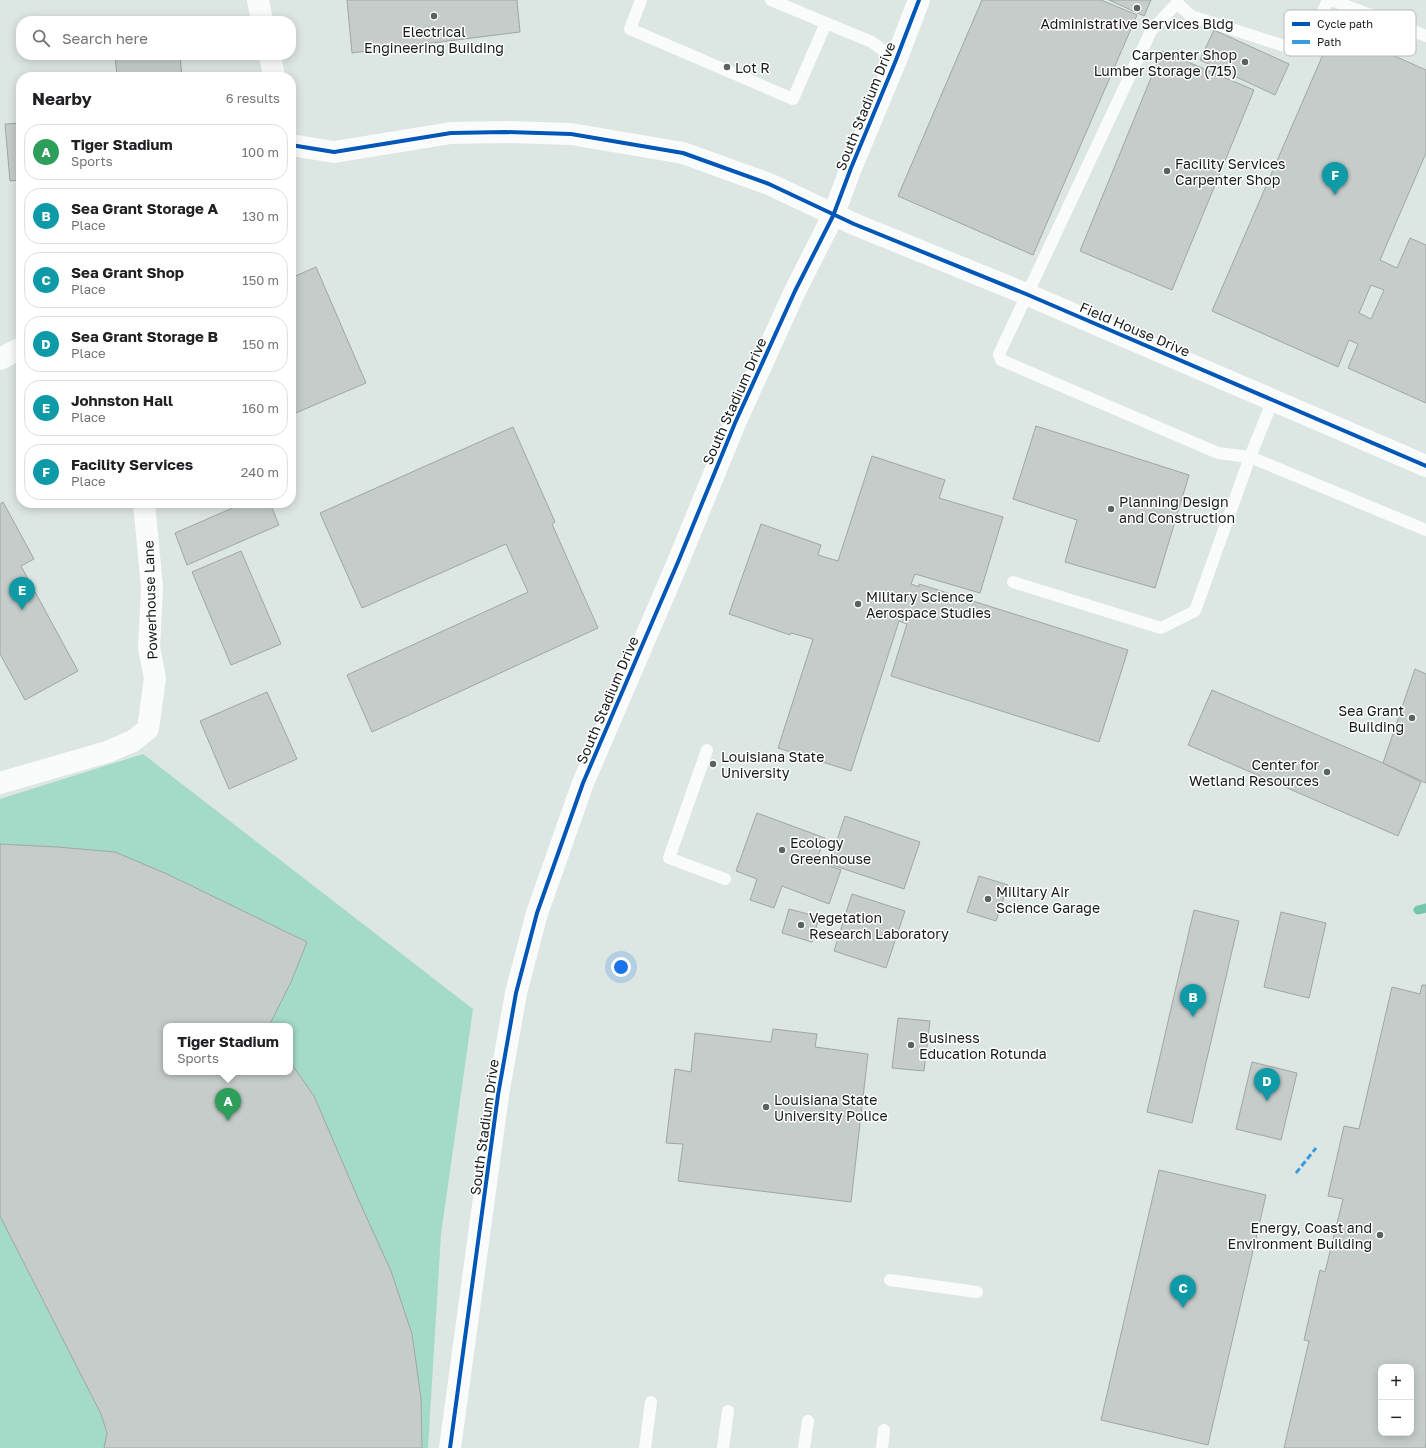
<!DOCTYPE html>
<html lang="en">
<head>
<meta charset="utf-8">
<style>
  body { margin:0; font-family:"Golos Text",sans-serif; background:#f6f6f6; color:#202124 }
  .controls { position:absolute; right:12px; bottom:12px; display:grid; overflow:hidden; border-radius:8px; box-shadow:0 2px 10px #0003 }
  .controls button { width:36px; height:36px; display:grid; place-items:center; padding:0; border:0; border-bottom:1px solid #e0e0e0; background:#fff; color:#202124; font:20px sans-serif }
  .you { position:absolute; left:621px; top:967px; width:14px; height:14px; margin:-10px; border:3px solid #fff; border-radius:50%; background:#1a73e8; box-shadow:0 0 0 6px #1a73e833 }
  .badge { display:grid; place-items:center; width:26px; height:26px; border-radius:50%; background:#5b625f; color:#fff; font-size:13px; font-weight:700 }
  .pin { position:absolute; translate:-50% -33px; filter:drop-shadow(0 1px 2px #0008) }
  .pin::after { content:''; position:absolute; top:21px; width:14px; height:12px; background:inherit; clip-path:polygon(0 0,100% 0,50% 100%) }
  .popup { position:absolute; left:163px; top:1023px; width:130px; height:52px; box-sizing:border-box; display:grid; place-content:center; border-radius:8px; background:#fff; filter:drop-shadow(0 1px 3px #0005); font-size:13px; white-space:nowrap; color:#757577 }
  .popup b { font-size:15px; color:#202124 }
  .popup::after { content:''; position:absolute; left:50%; top:100%; margin-left:-8px; border:8px solid transparent; border-top-color:#fff }
  .list { margin:0; padding:0; list-style:none }
  h2 { display:flex; justify-content:space-between; align-items:center; height:52px; margin:0; padding:0 16px; font-size:17px }
  h2 small { font-size:13px; font-weight:400; color:#757577 }
  .list li { display:grid; grid-template-columns:26px 1fr auto; gap:12px; align-items:center; box-sizing:border-box; height:56px; margin:0 8px 8px; padding:0 8px; border:1px solid #e0e0e0; border-radius:16px }
  .list b { display:block; font-size:15px; white-space:nowrap }
  .list p { margin:0; font-size:13px; white-space:nowrap; color:#757577 }
  .list em { font-size:13px; font-style:normal; color:#757577 }
  .icon { flex:none; width:22px; height:22px; fill:none; stroke:currentColor; stroke-width:2; stroke-linecap:round; stroke-linejoin:round }
  .map { position:relative; flex:none; width:1426px; height:1448px; overflow:hidden }
  .search { position:absolute; background:#fff; box-shadow:0 2px 10px #0003; left:16px; top:16px; width:280px; height:44px; display:flex; align-items:center; gap:10px; box-sizing:border-box; padding:0 14px; border-radius:16px; color:#757577; font-size:15px }
  .panel { position:absolute; background:#fff; box-shadow:0 2px 10px #0003; left:16px; top:72px; width:280px; height:436px; border-radius:16px }
  .map>svg:first-child { display:block }
</style>
</head>
<body>
<div class="map">
<svg width="1426" height="1448" viewBox="0 0 1426 1448">
  <rect width="100%" height="100%" fill="#dce6e2"/>
  <path fill="#a4dac8" fill-rule="evenodd" d="M143,754L473,1009L441,1234L428,1448H0V799ZM166,1026H290V1072H166Z"/>
  <g fill="none" stroke-linecap="round" stroke-linejoin="round">
    <polyline stroke="#74c5ae" stroke-width="9" points="1418,910 1426,908"/>
  </g>
  <g fill="#c5ccc9" stroke="#9fa7a4" fill-rule="evenodd">
    <polygon points="347,0 517,0 520,32 352,53"/>
    <polygon points="982,0 1101,0 1137,15 1033,255 898,196"/>
    <polygon points="1109,0 1151,0 1144,16"/>
    <path d="M1334,29L1426,70V153L1380,260L1397,268L1410,238L1426,245V403L1348,368L1358,344L1349,340L1338,367L1212,311ZM1371,285L1384,290L1371,319L1359,313Z"/>
    <polygon points="1214,30 1289,64 1275,95 1200,60"/>
    <polygon points="1162,51 1254,90 1172,290 1080,251"/>
    <polygon points="115,55 180,55 182,77 117,77"/>
    <polygon points="21,123 21,180 10,181 5,124"/>
    <polygon points="316,267 366,383 291,415 291,278"/>
    <polygon points="1036,426 1189,475 1155,588 1065,562 1077,520 1013,499"/>
    <polygon points="513,427 555,522 552,524 598,628 372,732 347,675 528,592 506,544 362,608 320,513"/>
    <polygon points="872,456 945,480 939,498 1003,517 980,593 915,574 911,584 919,587 919,584 1128,650 1099,742 891,676 907,624 899,621 851,771 778,748 813,639 791,633 790,635 729,614 761,524 821,545 818,555 838,561"/>
    <polygon points="3,502 34,559 21,566 78,671 25,700 0,654 0,504"/>
    <polygon points="244,503 270,503 279,525 187,565 175,533"/>
    <polygon points="241,551 281,644 231,665 192,572"/>
    <polygon points="1415,669 1426,674 1426,783 1383,763"/>
    <polygon points="1212,690 1383,763 1421,782 1398,836 1188,745"/>
    <polygon points="267,692 297,759 229,789 200,721"/>
    <polygon points="757,813 825,838 816,861 841,870 829,904 782,886 774,908 750,900 757,879 736,871"/>
    <polygon points="845,816 920,842 904,889 829,864"/>
    <polygon points="0,844 58,847 115,852 167,874 307,942 291,982 269,1026 166,1026 166,1072 290,1072 290,1062 314,1096 360,1203 391,1271 412,1334 421,1398 422,1448 104,1448 107,1433 101,1414 0,1216"/>
    <polygon points="979,876 1008,885 996,921 967,912"/>
    <polygon points="852,894 905,911 886,968 834,951"/>
    <polygon points="789,909 819,917 812,942 782,933"/>
    <polygon points="1194,910 1239,921 1192,1123 1147,1112"/>
    <polygon points="1281,912 1326,923 1309,998 1264,987"/>
    <path d="M1422,985H1426V1442L1425,1448H1284L1309,1341L1304,1340L1320,1270L1325,1272L1343,1199L1328,1196L1344,1126L1359,1129L1392,987L1420,994ZM1381,1367H1411V1433H1381Z"/>
    <polygon points="898,1018 930,1021 924,1071 892,1068"/>
    <polygon points="773,1029 817,1034 815,1047 868,1054 851,1202 678,1181 683,1144 666,1143 675,1069 691,1072 695,1033 771,1042"/>
    <polygon points="1252,1062 1297,1073 1281,1140 1236,1129"/>
    <polygon points="1159,1170 1266,1195 1208,1445 1101,1420"/>
  </g>
  <g fill="none" stroke-linecap="round" stroke-linejoin="round">
    <g stroke="#fafbfb" stroke-width="12">
      <polyline points="641,0 630,29 793,99 826,23 872,42 896,60"/>
      <polyline points="771,0 826,23"/>
      <polyline points="1178,0 1177,3 1191,16 1294,49 1308,45 1328,0"/>
      <polyline points="1331,0 1426,36"/>
      <polyline points="1177,3 1151,31 999,354 1001,360 1218,453 1250,457 1273,400"/>
      <polyline points="1013,582 1161,628 1195,611 1250,457 1426,530"/>
      <polyline points="707,750 669,858 725,879"/>
      <polyline points="890,1280 977,1292"/>
      <polyline points="645,1448 651,1402"/>
      <polyline points="723,1448 728,1411"/>
      <polyline points="804,1448 808,1421"/>
      <polyline points="882,1448 884,1430"/>
    </g>
    <g stroke="#fafbfb" stroke-width="22">
      <polyline points="258,0 262,21"/>
      <polyline points="270,55 274,77"/>
      <polyline points="291,145 334,152 451,133 505,132 571,134 683,153 769,184 854,224 1026,294 1426,466"/>
      <polyline points="0,359 21,348"/>
      <polyline points="0,783 107,752 133,741 148,729 155,678 149,648 152,587 144,503"/>
    </g>
    <polyline stroke="#fafbfb" stroke-width="22" points="450,1448 498,1095 516,993 537,913 583,783 678,562 735,423 795,291 833,216 851,168 896,60 919,0"/>
    <polyline stroke="#3b9bdf" stroke-width="3" stroke-dasharray="6 3" stroke-linecap="butt" points="1296,1173 1316,1148"/>
    <g stroke="#fff" stroke-width="6">
      <g id="cycleway">
        <polyline points="291,145 334,152 451,133 505,132 571,134 683,153 769,184 854,224 1026,294 1426,466"/>
        <polyline points="450,1448 498,1095 516,993 537,913 583,783 678,562 735,423 795,291 833,216 851,168 896,60 919,0"/>
      </g>
    </g>
    <use href="#cycleway" stroke="#0057b8" stroke-width="4"/>
  </g>
  <g fill="#5b625f" stroke="#fff" stroke-width="1.5">
    <circle cx="1137" cy="8" r="4"/>
    <circle cx="434" cy="16" r="4"/>
    <circle cx="1245" cy="62" r="4"/>
    <circle cx="727" cy="67" r="4"/>
    <circle cx="1167" cy="171" r="4"/>
    <circle cx="1111" cy="509" r="4"/>
    <circle cx="858" cy="604" r="4"/>
    <circle cx="1412" cy="718" r="4"/>
    <circle cx="713" cy="764" r="4"/>
    <circle cx="1327" cy="772" r="4"/>
    <circle cx="782" cy="850" r="4"/>
    <circle cx="988" cy="899" r="4"/>
    <circle cx="801" cy="925" r="4"/>
    <circle cx="911" cy="1045" r="4"/>
    <circle cx="766" cy="1107" r="4"/>
    <circle cx="1380" cy="1235" r="4"/>
  </g>
  <g text-anchor="middle" dominant-baseline="central" stroke-width="3" stroke-linejoin="round" paint-order="stroke">
    <g font-size="14" fill="#151b19" stroke="#fff" text-anchor="start">
      <text x="1137" y="23" text-anchor="middle">Administrative Services Bldg</text>
      <text x="434" y="31" text-anchor="middle">Electrical<tspan x="434" dy="16">Engineering Building</tspan></text>
      <text x="1237" y="54" text-anchor="end">Carpenter Shop<tspan x="1237" dy="16">Lumber Storage (715)</tspan></text>
      <text x="735" y="67">Lot R</text>
      <text x="1175" y="163">Facility Services<tspan x="1175" dy="16">Carpenter Shop</tspan></text>
      <text x="1119" y="501">Planning Design<tspan x="1119" dy="16">and Construction</tspan></text>
      <text x="866" y="596">Military Science<tspan x="866" dy="16">Aerospace Studies</tspan></text>
      <text x="1404" y="710" text-anchor="end">Sea Grant<tspan x="1404" dy="16">Building</tspan></text>
      <text x="721" y="756">Louisiana State<tspan x="721" dy="16">University</tspan></text>
      <text x="1319" y="764" text-anchor="end">Center for<tspan x="1319" dy="16">Wetland Resources</tspan></text>
      <text x="790" y="842">Ecology<tspan x="790" dy="16">Greenhouse</tspan></text>
      <text x="996" y="891">Military Air<tspan x="996" dy="16">Science Garage</tspan></text>
      <text x="809" y="917">Vegetation<tspan x="809" dy="16">Research Laboratory</tspan></text>
      <text x="919" y="1037">Business<tspan x="919" dy="16">Education Rotunda</tspan></text>
      <text x="774" y="1099">Louisiana State<tspan x="774" dy="16">University Police</tspan></text>
      <text x="1372" y="1227" text-anchor="end">Energy, Coast and<tspan x="1372" dy="16">Environment Building</tspan></text>
    </g>
    <g font-size="14" fill="#151b19" stroke="#fff">
      <text transform="translate(865 106) rotate(-68)">South Stadium Drive</text>
      <text transform="translate(1135 329) rotate(23)">Field House Drive</text>
      <text transform="translate(734 401) rotate(-66)">South Stadium Drive</text>
      <text transform="translate(150 600) rotate(-92)">Powerhouse Lane</text>
      <text transform="translate(607 700) rotate(-67)">South Stadium Drive</text>
      <text transform="translate(484 1127) rotate(-82)">South Stadium Drive</text>
    </g>
  </g>
  <rect x="1284" y="10" width="132" height="46" rx="6" fill="#fff" stroke="#b9bbba" stroke-width="1"/>
  <rect x="1292" y="22" width="18" height="4" fill="#0057b8"/>
  <rect x="1292" y="40" width="18" height="4" fill="#3b9bdf"/>
  <g font-size="11" fill="#151b19">
    <text x="1317" y="28">Cycle path</text>
    <text x="1317" y="46">Path</text>
  </g>
</svg>
<div class="controls">
<button>+</button>
<button>−</button>
</div>
<div class="you"></div>
<div class="pin badge" style="left:228px;top:1121px;background:#2e9e5b">A</div>
<div class="popup"><b>Tiger Stadium</b>Sports</div>
<div class="pin badge" style="left:1193px;top:1017px;background:#0f9aa8">B</div>
<div class="pin badge" style="left:1183px;top:1308px;background:#0f9aa8">C</div>
<div class="pin badge" style="left:1267px;top:1101px;background:#0f9aa8">D</div>
<div class="pin badge" style="left:22px;top:610px;background:#0f9aa8">E</div>
<div class="pin badge" style="left:1335px;top:195px;background:#0f9aa8">F</div>
<div class="search"><svg class="icon" aria-label="search" viewBox="0 0 24 24"><circle cx="10" cy="10" r="6"/><path d="M15 15l6 6"/></svg>Search here</div>
<section class="panel">
<h2>Nearby<small>6 results</small></h2>
<ul class="list">
<li><span class="badge" style="background:#2e9e5b">A</span><div><b>Tiger Stadium</b><p>Sports</p></div><em>100 m</em></li>
<li><span class="badge" style="background:#0f9aa8">B</span><div><b>Sea Grant Storage A</b><p>Place</p></div><em>130 m</em></li>
<li><span class="badge" style="background:#0f9aa8">C</span><div><b>Sea Grant Shop</b><p>Place</p></div><em>150 m</em></li>
<li><span class="badge" style="background:#0f9aa8">D</span><div><b>Sea Grant Storage B</b><p>Place</p></div><em>150 m</em></li>
<li><span class="badge" style="background:#0f9aa8">E</span><div><b>Johnston Hall</b><p>Place</p></div><em>160 m</em></li>
<li><span class="badge" style="background:#0f9aa8">F</span><div><b>Facility Services</b><p>Place</p></div><em>240 m</em></li>
</ul>
</section>
</div>
</body>
</html>
